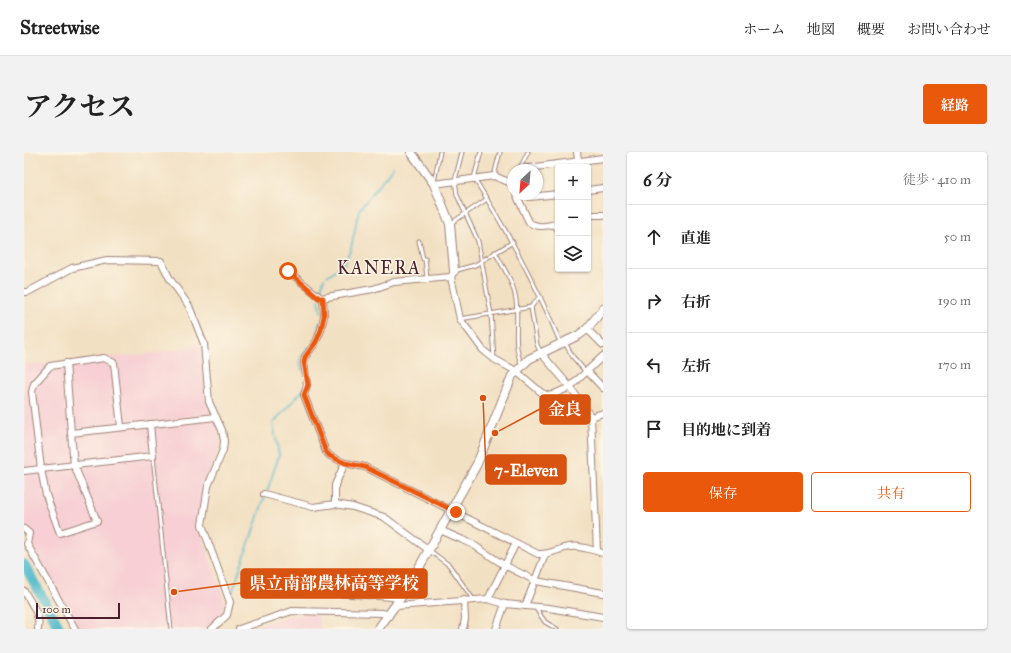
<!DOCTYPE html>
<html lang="ja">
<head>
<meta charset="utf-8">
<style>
  body { margin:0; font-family:"IM FELL Great Primer","Noto Serif JP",serif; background:#f2f2f2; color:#222 }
  .controls { position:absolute; right:12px; top:12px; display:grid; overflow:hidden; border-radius:4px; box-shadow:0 1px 3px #0004 }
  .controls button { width:36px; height:36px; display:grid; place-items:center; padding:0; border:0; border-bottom:1px solid #e0e0e0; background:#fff; color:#222; font:20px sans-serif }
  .compass { position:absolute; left:483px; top:12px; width:36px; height:36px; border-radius:50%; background:#fff; box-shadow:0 1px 3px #0004; rotate:206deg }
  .scale { position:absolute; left:12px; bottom:10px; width:84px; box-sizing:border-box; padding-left:4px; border:2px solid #4a1f2b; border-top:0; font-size:11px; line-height:14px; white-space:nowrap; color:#4a1f2b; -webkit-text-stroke:3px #fcf5e5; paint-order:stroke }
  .stop { position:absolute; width:12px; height:12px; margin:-9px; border:3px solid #ea580c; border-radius:50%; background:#fff }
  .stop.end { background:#ea580c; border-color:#fff; box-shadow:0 1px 4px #0008 }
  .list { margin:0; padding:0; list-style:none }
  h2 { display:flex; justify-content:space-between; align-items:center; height:52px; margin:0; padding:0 16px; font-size:17px }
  h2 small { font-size:13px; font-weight:400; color:#767676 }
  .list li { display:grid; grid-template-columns:26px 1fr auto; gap:12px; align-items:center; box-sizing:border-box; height:64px; padding:0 16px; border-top:1px solid #e0e0e0 }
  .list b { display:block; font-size:15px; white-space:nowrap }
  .list em { font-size:13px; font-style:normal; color:#767676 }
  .actions { display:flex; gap:8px; padding:12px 16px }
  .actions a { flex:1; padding:9px 0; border:1px solid #ea580c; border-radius:4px; text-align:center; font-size:14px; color:#ea580c }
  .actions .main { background:#ea580c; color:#fff }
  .icon { flex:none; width:22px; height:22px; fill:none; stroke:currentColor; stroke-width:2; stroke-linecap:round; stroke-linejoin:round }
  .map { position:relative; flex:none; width:579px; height:477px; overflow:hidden; border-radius:4px }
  header { display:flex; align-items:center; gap:24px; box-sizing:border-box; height:56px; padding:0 20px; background:#fff; border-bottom:1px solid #e0e0e0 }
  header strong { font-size:19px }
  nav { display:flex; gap:22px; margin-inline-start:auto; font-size:14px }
  .intro { display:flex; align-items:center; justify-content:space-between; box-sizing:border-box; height:96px; padding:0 24px }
  h1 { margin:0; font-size:28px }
  .button { padding:10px 18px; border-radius:4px; background:#ea580c; color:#fff; font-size:14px; font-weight:700 }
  main { display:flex; gap:24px; padding:0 24px }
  aside { flex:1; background:#fff; border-radius:4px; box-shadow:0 1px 3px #0004 }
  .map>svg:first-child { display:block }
</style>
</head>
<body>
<header>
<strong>Streetwise</strong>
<nav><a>ホーム</a><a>地図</a><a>概要</a><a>お問い合わせ</a></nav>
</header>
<div class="intro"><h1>アクセス</h1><a class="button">経路</a></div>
<main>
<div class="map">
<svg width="579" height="477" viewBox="0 0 579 477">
  <rect width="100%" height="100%" fill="#fcf5e5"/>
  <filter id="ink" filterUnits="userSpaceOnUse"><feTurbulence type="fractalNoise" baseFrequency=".025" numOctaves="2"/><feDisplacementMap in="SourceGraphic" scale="8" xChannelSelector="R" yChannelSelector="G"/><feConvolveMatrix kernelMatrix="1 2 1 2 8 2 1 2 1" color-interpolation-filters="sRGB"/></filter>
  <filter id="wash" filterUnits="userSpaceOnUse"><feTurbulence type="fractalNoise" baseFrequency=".012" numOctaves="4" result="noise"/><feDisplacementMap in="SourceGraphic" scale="16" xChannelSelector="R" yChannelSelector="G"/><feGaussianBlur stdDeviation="0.9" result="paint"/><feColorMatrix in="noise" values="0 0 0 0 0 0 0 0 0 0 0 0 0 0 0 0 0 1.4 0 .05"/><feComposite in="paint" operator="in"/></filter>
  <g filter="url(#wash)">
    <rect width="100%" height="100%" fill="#f2e0c2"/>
    <g fill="#f7cfd4">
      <polygon points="177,192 182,250 193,273 196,289 195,297 181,331 174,373 201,449 199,460 181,477 56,477 9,395 0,372 0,213 135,201"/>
      <polygon points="294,461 296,477 315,477 222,477 264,464"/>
    </g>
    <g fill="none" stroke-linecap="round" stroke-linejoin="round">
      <g stroke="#4fb9cb" stroke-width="1.5">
        <polyline points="303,124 320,112 327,96 335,58 369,15"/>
        <polyline points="296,142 300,126"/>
        <polyline points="295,148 297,160"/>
        <polyline points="293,180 296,170"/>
        <polyline points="278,218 276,207 285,195"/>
        <polyline points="243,340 255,303 249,271 279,238"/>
        <polyline points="207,444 241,344"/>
      </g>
      <polyline stroke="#4fb9cb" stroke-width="10" points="0,412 36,477"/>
    </g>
  </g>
  <g filter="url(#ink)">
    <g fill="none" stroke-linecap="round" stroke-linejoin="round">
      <g stroke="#9e8076" stroke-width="5">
        <g id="service">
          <polyline points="438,0 431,28 433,43 454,89 467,162 470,206"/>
          <path d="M457,0L450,26C483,79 513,133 536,190"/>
          <polyline points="495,18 504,0"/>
          <polyline points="470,24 476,0"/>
          <polyline points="410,30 416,0"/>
          <polyline points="426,72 463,47"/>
          <polyline points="529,73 534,79"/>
          <polyline points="395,89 399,107 401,107 403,126"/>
          <path d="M471,100C479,115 490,131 492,148C495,170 488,193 498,213"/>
          <polyline points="430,119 451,113 489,90"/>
          <polyline points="507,155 513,193 517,201"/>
          <polyline points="436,167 507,155 516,144"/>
          <polyline points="541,191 549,205 562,220"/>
          <polyline points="129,304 147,477"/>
          <polyline points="406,399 425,413 449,447"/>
          <polyline points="511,455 521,470 533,477"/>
        </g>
      </g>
      <g stroke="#9e8076" stroke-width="8">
        <g id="minor">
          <polyline points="553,0 555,15"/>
          <polyline points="504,16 579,6"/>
          <polyline points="410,32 470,24 487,31 489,35"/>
          <polyline points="564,38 579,36"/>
          <path d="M492,42L505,70C513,77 525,74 534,71"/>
          <polyline points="506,45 534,42"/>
          <polyline points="564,63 579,63"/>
          <polyline points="264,119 297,146 349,137 370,130 427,125"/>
          <polyline points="430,119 427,125 436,167 459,198 470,207 492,219 518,241 526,244 546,235 579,204"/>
          <polyline points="0,140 4,140 48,116 83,108 137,109 146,127 165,154 180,192 185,250 198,278 200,289 199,298 184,334 178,373 206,450 203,463 188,477"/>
          <polyline points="299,146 300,164 297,178 292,190 281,205 280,210 283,233 280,243 302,300 306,304 321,311 311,333 311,352 329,355 360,365 405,398"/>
          <polyline points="563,177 579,193"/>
          <polyline points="517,201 546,235 567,265 573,399"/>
          <polyline points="42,211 47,281"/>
          <polyline points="563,219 579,236"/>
          <polyline points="567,265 579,261"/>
          <polyline points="97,275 90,211 80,206 26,214 10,232 8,240 17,317 22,343 36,381 73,369 50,313 47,281 192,265"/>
          <path d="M321,311L341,315L514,402C526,403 533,397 545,395C556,393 568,398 579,401"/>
          <polyline points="0,319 129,304 126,272"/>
          <polyline points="240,342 289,355 311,352"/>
          <polyline points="0,377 5,381 3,392 51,477"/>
          <polyline points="416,378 448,392 480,413 512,429 579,441"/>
          <path d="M0,439C7,451 17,463 14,477"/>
          <polyline points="288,439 368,445 376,448"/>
          <polyline points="464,447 492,391"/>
          <polyline points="372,454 464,447 481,452 525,456 579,465"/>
          <polyline points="501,454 521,403"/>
          <polyline points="215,477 268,459 359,461 365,464"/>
          <polyline points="439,477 441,467 440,448"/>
          <polyline points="472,477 481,452"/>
        </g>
      </g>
      <g stroke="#9e8076" stroke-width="10">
        <g id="tertiary">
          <polyline points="387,0 410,32 426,72 430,119"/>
          <polyline points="354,477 383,437 453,312 488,224 505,207 555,183 563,177 579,157"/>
        </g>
      </g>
      <use href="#service" stroke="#fff" stroke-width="3"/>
      <use href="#minor" stroke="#fff" stroke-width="6"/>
      <use href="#tertiary" stroke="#fff" stroke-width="8"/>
    </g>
  </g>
  <g fill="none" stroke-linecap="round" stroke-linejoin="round" filter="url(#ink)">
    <polyline stroke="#ea580c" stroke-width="5" points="264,119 295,146 299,146 300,164 297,178 292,190 281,205 280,210 284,233 280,243 302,300 306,304 321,311 341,315 432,360"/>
  </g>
  <g text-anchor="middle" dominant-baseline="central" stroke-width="3" stroke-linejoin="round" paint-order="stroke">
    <g font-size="18" letter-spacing="1" fill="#4a1f2b" stroke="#fcf5e5">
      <text x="355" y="116">KANERA</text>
    </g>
  </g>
  <path fill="none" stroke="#d8530f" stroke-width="1.5" d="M471 281L516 257M459 246L462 318M150 440L217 431"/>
  <g fill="#d8530f" stroke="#fcf5e5" stroke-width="1.5">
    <circle cx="471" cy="281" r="4"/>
    <circle cx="459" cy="246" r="4"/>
    <circle cx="150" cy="440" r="4"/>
  </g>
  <g fill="#d8530f" stroke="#d8530f" stroke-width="1.5">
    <rect x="516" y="243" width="50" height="29" rx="4"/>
    <rect x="462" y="303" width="80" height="29" rx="4"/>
    <rect x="217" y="417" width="186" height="29" rx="4"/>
  </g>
  <g font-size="17" text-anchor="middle" font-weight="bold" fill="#fff">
    <text x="541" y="263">金良</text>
    <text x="502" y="324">7-Eleven</text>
    <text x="310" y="437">県立南部農林高等学校</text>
  </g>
</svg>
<div class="controls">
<button>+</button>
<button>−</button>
<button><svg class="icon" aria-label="layers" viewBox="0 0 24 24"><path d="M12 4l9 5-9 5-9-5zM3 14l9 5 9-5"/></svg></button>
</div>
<svg class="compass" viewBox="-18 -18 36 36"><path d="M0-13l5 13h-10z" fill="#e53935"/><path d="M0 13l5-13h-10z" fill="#767676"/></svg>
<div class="scale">100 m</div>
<div class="stop" style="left:264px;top:119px"></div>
<div class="stop end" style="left:432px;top:360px"></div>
</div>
<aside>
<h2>6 分<small>徒歩 · 410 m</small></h2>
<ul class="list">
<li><svg class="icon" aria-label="ahead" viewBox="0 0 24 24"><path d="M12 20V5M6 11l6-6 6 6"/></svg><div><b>直進</b></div><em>50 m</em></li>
<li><svg class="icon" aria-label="right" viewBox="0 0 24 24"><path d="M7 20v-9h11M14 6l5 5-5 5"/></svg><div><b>右折</b></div><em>190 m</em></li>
<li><svg class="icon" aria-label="left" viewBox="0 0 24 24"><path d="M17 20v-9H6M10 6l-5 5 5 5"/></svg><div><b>左折</b></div><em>170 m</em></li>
<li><svg class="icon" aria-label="arrive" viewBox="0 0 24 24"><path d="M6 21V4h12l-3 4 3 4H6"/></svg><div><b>目的地に到着</b></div></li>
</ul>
<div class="actions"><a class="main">保存</a><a>共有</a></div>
</aside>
</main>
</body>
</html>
